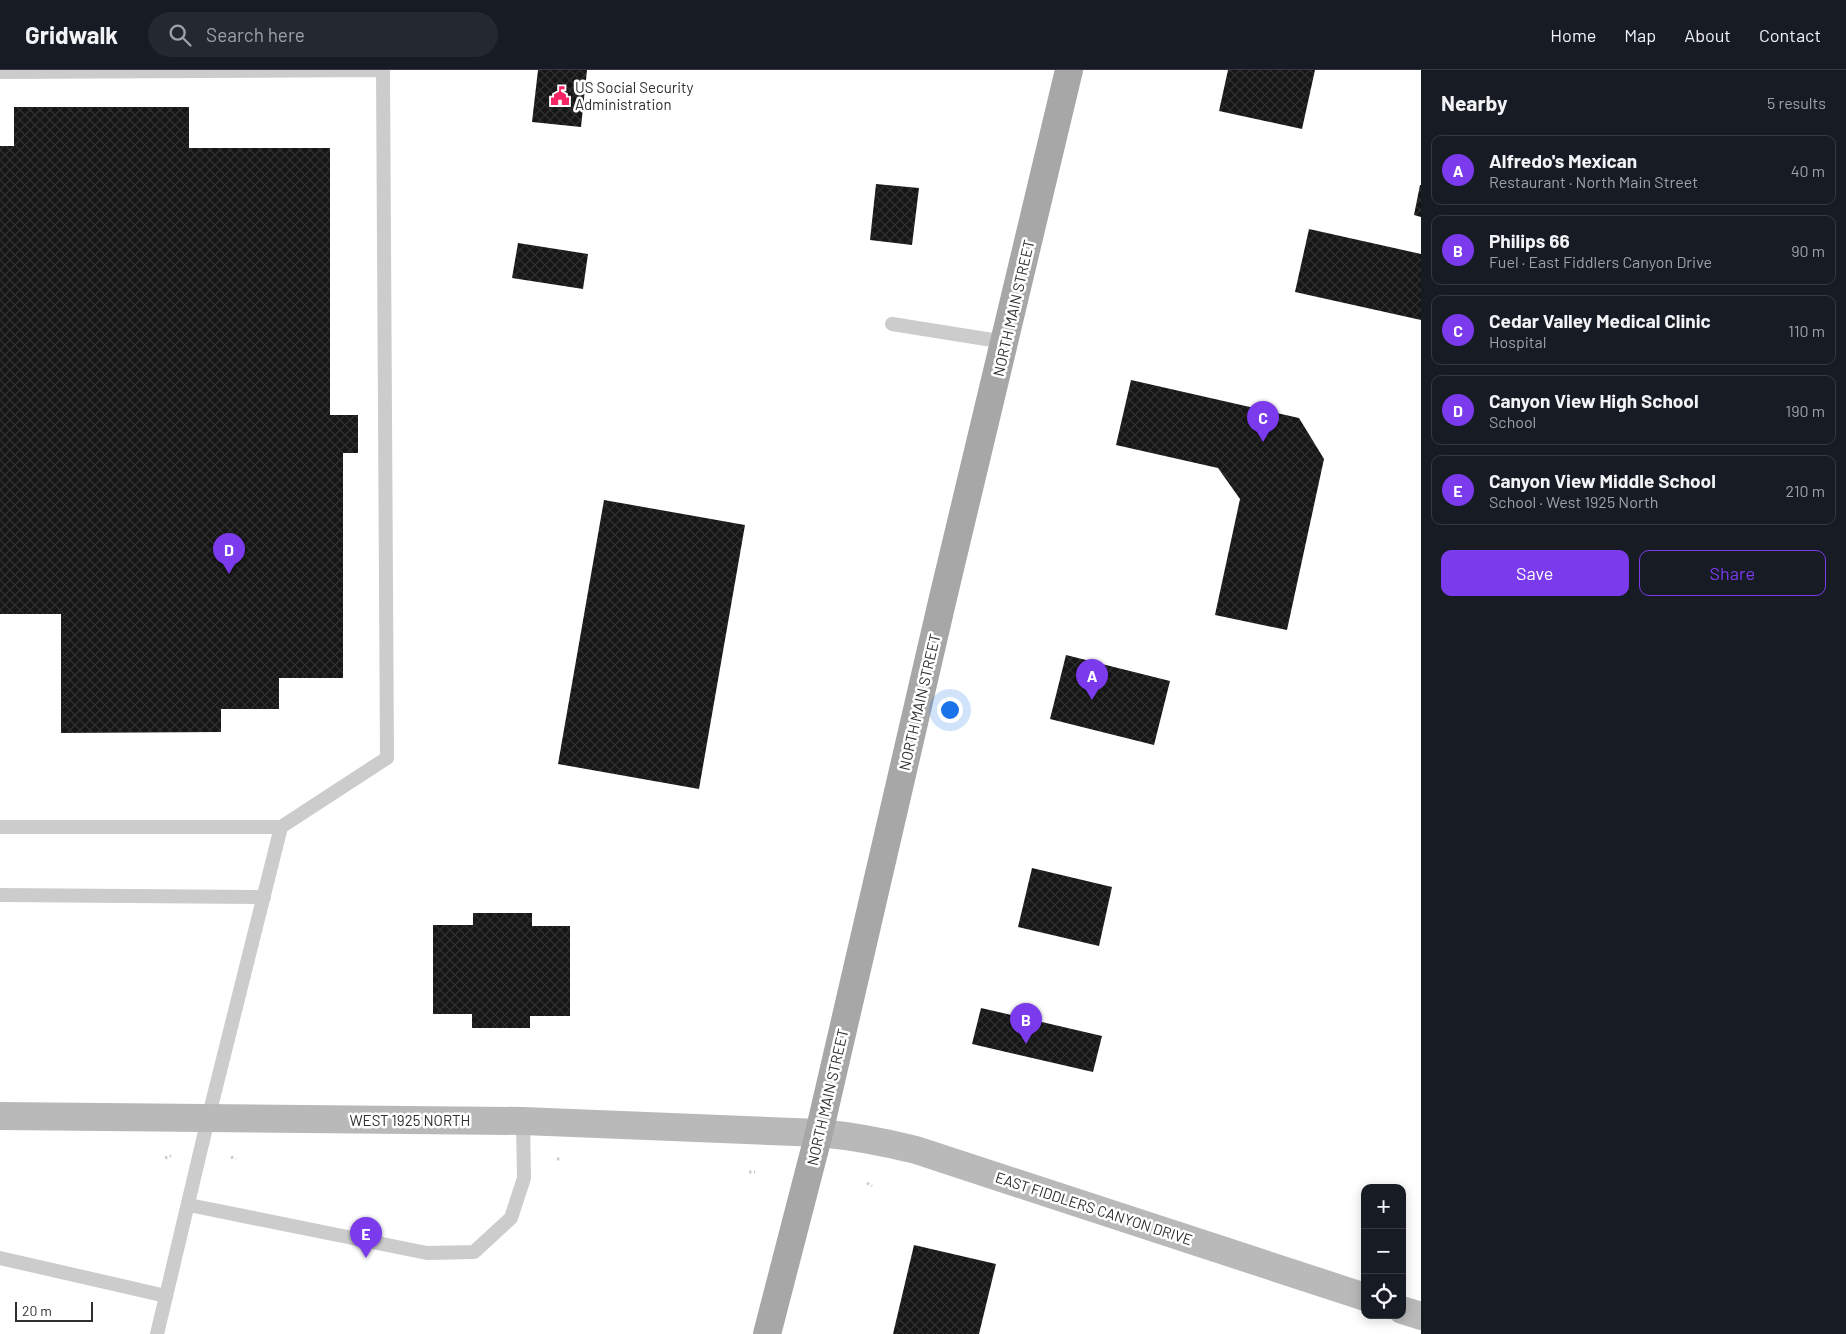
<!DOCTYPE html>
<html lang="en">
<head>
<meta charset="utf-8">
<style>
  body { margin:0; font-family:Barlow,sans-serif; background:#242831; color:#f1f3f6 }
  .controls { position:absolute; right:15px; bottom:15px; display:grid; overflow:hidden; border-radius:10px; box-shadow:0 2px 12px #0003 }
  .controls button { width:45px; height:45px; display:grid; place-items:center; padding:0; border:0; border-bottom:1px solid #363941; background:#171b24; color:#f1f3f6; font:25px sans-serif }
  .scale { position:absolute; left:15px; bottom:12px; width:78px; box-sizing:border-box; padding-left:5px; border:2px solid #2f2f2f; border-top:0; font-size:14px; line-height:18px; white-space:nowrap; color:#2f2f2f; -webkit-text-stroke:4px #fff; paint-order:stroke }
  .you { position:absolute; left:949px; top:639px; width:18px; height:18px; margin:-12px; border:4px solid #fff; border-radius:50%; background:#1a73e8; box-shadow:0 0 0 8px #1a73e833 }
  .badge { display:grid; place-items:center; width:32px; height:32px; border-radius:50%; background:#7c3aed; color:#fff; font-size:16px; font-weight:700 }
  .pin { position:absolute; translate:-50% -41px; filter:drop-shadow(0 1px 2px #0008) }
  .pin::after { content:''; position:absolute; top:26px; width:18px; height:15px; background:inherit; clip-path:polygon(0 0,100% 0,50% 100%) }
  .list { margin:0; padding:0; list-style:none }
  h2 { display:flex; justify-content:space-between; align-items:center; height:65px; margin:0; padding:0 20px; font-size:21px }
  h2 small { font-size:16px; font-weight:400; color:#9ea1a6 }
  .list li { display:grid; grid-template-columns:32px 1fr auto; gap:15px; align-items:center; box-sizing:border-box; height:70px; margin:0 10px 10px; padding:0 10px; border:1px solid #363941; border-radius:10px }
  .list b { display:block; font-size:19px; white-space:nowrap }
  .list p { margin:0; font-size:16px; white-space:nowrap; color:#9ea1a6 }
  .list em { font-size:16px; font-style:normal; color:#9ea1a6 }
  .actions { display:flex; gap:10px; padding:15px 20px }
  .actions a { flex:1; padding:11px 0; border:1px solid #7c3aed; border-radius:10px; text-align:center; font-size:18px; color:#7c3aed }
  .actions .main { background:#7c3aed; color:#fff }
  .icon { flex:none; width:28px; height:28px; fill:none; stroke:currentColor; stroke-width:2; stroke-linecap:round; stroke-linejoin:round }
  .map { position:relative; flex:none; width:1421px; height:1264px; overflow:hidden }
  header { display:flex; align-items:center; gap:30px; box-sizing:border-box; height:70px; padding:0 25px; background:#171b24; border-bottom:1px solid #363941 }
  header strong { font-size:24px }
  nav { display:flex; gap:28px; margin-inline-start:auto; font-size:18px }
  .search { width:350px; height:45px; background:#242831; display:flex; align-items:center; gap:12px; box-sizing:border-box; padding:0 18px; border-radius:28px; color:#9ea1a6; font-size:19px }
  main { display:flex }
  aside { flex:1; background:#171b24 }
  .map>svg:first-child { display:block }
</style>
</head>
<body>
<header>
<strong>Gridwalk</strong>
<div class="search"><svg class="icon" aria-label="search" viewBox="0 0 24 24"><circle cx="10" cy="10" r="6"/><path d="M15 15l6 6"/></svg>Search here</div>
<nav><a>Home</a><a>Map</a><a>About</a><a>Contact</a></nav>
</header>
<main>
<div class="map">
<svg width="1421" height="1264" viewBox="0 0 1421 1264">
  <defs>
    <pattern id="building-cross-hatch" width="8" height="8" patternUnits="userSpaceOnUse" patternTransform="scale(1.25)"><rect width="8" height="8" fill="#161616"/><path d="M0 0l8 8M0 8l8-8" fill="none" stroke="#303030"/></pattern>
  </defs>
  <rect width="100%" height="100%" fill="#fff"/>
  <g fill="url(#building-cross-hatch)">
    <polygon points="538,0 587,0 581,57 532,52"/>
    <polygon points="1228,0 1315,0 1302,59 1219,41"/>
    <polygon points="14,37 189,37 189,78 330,78 330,345 358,345 358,383 343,383 343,608 279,608 279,639 221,639 221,662 61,663 61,544 0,544 0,76 14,76"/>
    <polygon points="876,114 919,118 912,175 870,170"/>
    <polygon points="1420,115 1421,115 1421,147 1414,145"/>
    <polygon points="1309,159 1421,184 1421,250 1295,222"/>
    <polygon points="518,173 588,184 583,219 512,208"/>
    <polygon points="1131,310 1299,348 1324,389 1287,560 1215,545 1240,429 1218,398 1116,375"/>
    <polygon points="604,430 745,455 699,719 558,694"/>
    <polygon points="1066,585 1170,611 1154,675 1050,649"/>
    <polygon points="1032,798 1112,817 1099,876 1018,857"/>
    <polygon points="473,843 532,843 532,856 570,856 570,946 530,946 530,958 472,958 472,944 433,944 433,855 473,855"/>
    <polygon points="981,938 1102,966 1093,1002 972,974"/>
    <polygon points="914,1175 996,1194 979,1264 893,1264"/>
  </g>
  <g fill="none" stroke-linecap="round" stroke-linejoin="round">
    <g stroke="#ccc" stroke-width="3" stroke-dasharray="2.5 2.5" stroke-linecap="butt">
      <polyline points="231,1087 236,1089"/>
      <polyline points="165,1088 171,1086"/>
      <polyline points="557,1089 562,1089"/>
      <polyline points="749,1102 755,1102"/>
      <polyline points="867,1113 872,1116"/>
    </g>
    <g stroke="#ccc" stroke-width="14">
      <polyline points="0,2 383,0 387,688 281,757 208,1049 157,1264"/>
      <polyline points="892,254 1005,272"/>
      <polyline points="0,757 281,757"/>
      <polyline points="0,825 264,827"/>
      <polyline points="189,1135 427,1183 474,1182 511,1148 524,1108 523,1051"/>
      <polyline points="0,1188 166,1226"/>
    </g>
    <g stroke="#b9b9b9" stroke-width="28">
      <path d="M0,1046L523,1051L819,1063C852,1066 884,1072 916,1080L1365,1227"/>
      <polyline points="1402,1240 1421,1246"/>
    </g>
    <polyline stroke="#a7a7a7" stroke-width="28" points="767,1264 819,1063 942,532 1069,0"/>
  </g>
  <defs>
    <g id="civic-bare" transform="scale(1.5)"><path d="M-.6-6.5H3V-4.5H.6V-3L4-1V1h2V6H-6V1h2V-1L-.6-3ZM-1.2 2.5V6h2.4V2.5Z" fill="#f42465" stroke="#fff" stroke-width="2.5" paint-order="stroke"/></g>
  </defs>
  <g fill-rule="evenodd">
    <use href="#civic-bare" x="560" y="26"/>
  </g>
  <g text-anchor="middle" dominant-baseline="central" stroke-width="5" stroke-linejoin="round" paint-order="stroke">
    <g font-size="15" fill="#2f2f2f" stroke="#fff" text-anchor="start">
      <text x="575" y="17">US Social Security<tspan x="575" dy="17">Administration</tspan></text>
    </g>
    <g font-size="15" fill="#2f2f2f" stroke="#fff">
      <text transform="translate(1013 238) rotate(-77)">NORTH MAIN STREET</text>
      <text transform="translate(919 632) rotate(-77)">NORTH MAIN STREET</text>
      <text transform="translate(827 1027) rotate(-77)">NORTH MAIN STREET</text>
      <text x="410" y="1050">WEST 1925 NORTH</text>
      <text transform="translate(1094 1138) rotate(18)">EAST FIDDLERS CANYON DRIVE</text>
    </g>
  </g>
</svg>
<div class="controls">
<button>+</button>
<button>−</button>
<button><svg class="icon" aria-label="locate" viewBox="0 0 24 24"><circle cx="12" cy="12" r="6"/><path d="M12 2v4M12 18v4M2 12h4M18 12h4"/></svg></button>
</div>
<div class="scale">20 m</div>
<div class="you"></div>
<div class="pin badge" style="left:1092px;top:630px">A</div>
<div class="pin badge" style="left:1026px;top:974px">B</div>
<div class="pin badge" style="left:1263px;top:372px">C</div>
<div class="pin badge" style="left:229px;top:504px">D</div>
<div class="pin badge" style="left:366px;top:1188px">E</div>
</div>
<aside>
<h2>Nearby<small>5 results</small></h2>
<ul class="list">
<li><span class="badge">A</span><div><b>Alfredo's Mexican</b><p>Restaurant · North Main Street</p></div><em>40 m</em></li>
<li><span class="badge">B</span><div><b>Philips 66</b><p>Fuel · East Fiddlers Canyon Drive</p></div><em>90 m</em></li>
<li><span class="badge">C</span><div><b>Cedar Valley Medical Clinic</b><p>Hospital</p></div><em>110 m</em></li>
<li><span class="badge">D</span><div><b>Canyon View High School</b><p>School</p></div><em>190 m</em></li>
<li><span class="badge">E</span><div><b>Canyon View Middle School</b><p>School · West 1925 North</p></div><em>210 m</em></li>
</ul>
<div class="actions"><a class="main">Save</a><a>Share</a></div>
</aside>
</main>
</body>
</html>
